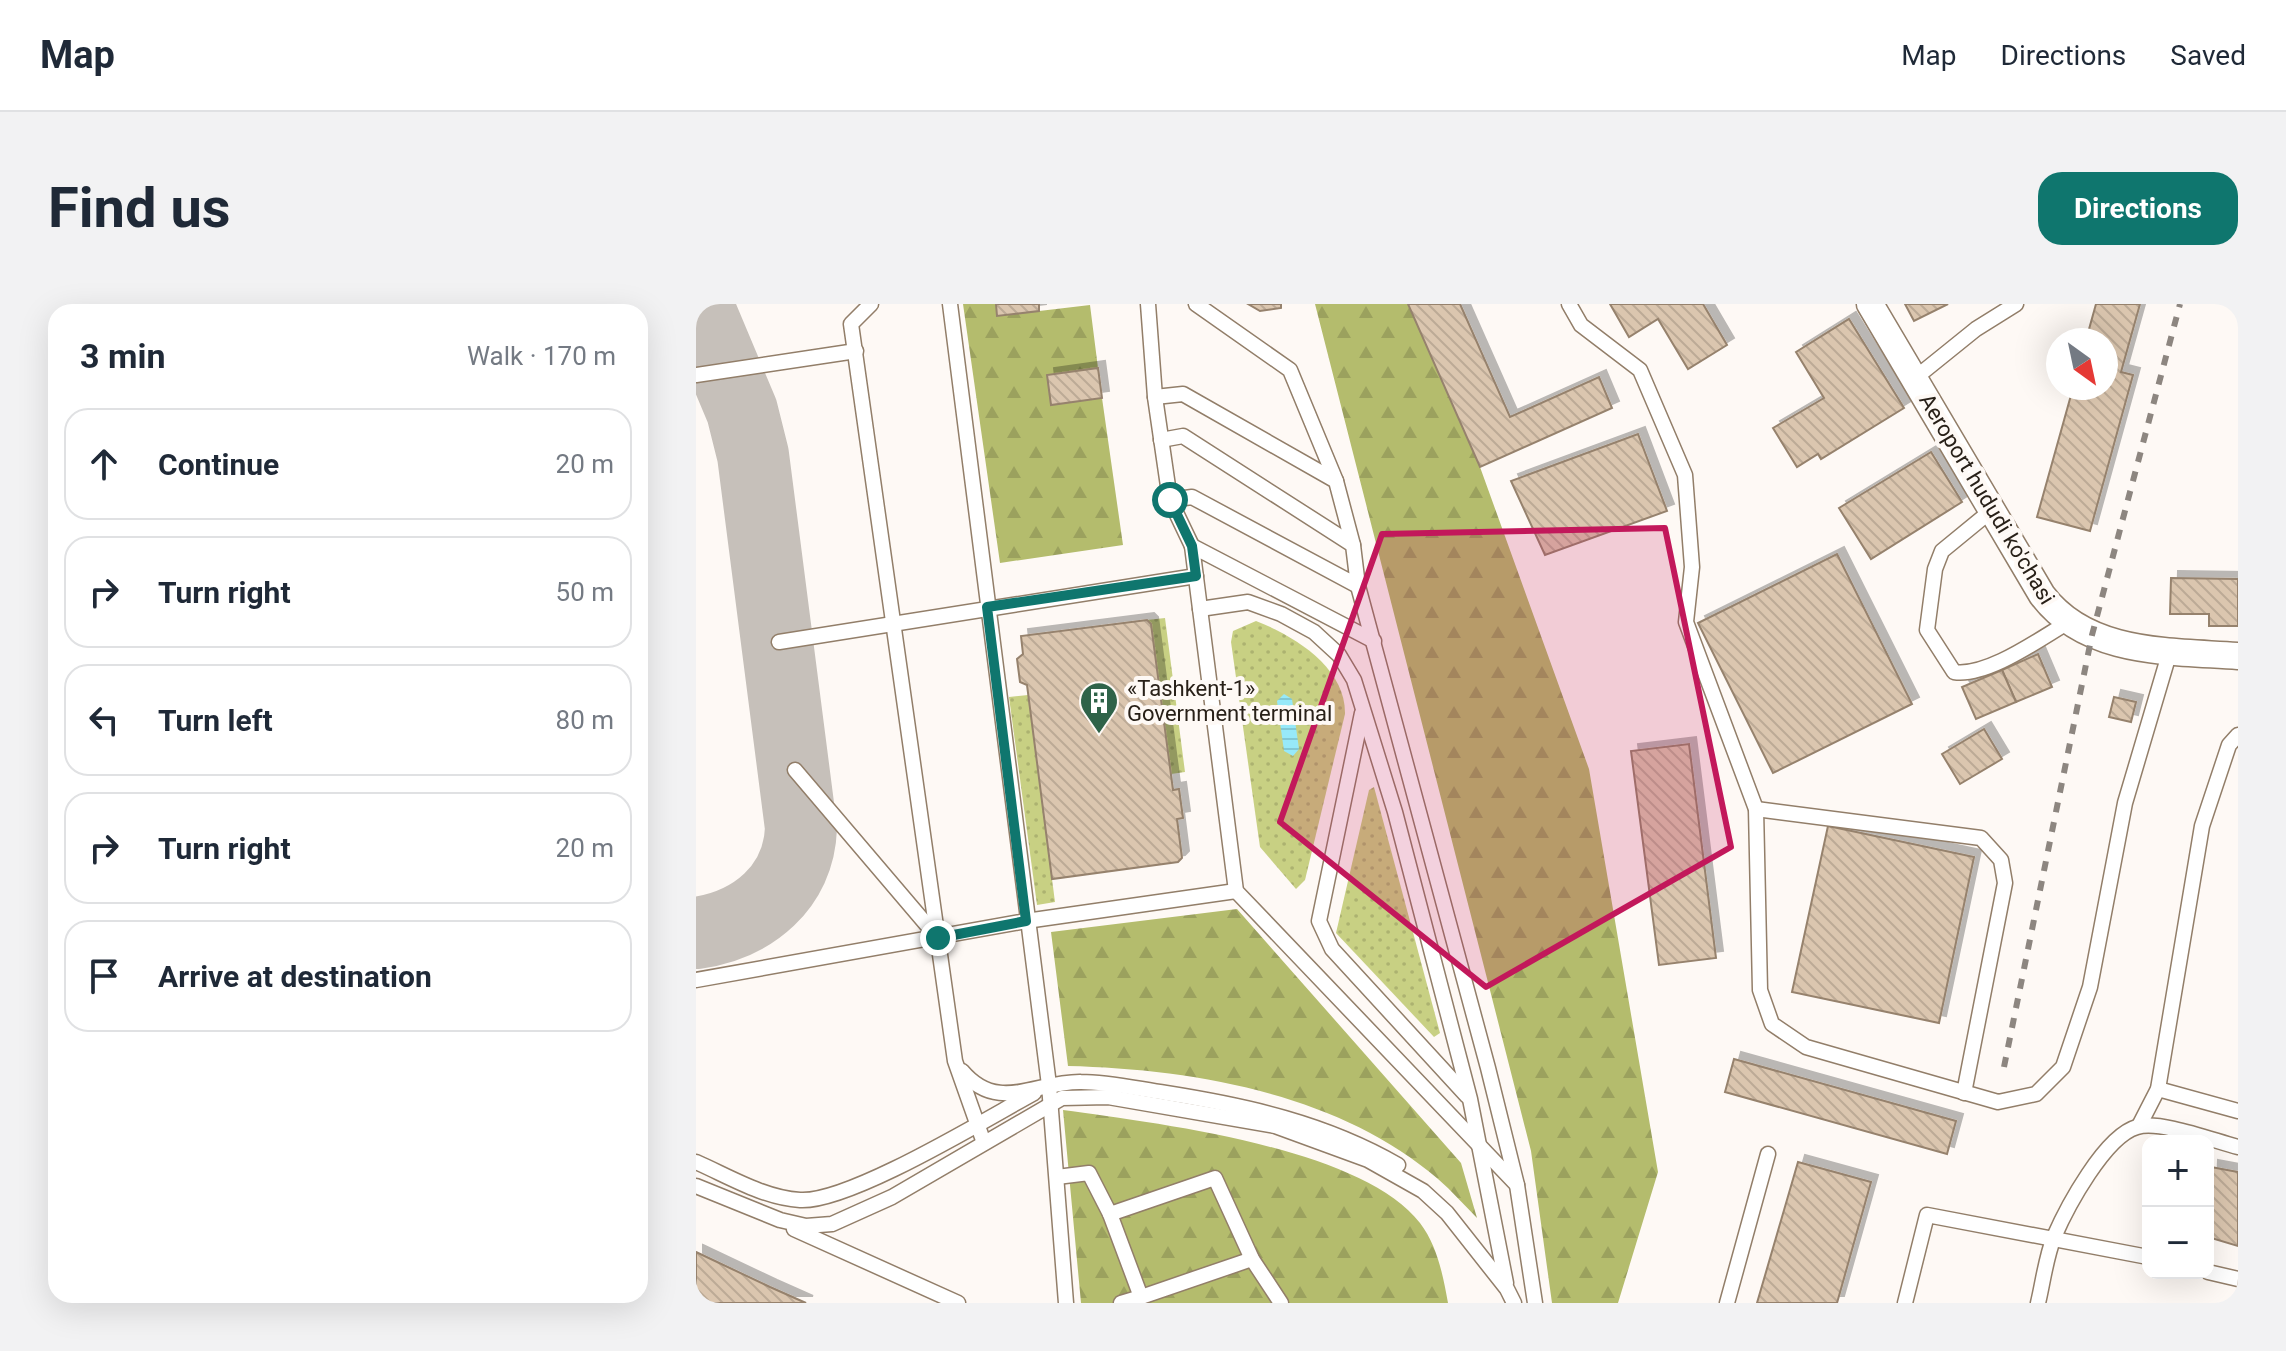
<!DOCTYPE html>
<html lang="en">
<head>
<meta charset="utf-8">
<style>
  body { margin:0; font-family:Roboto,sans-serif; background:#f2f2f3; color:#1f2937 }
  .controls { position:absolute; right:24px; bottom:24px; display:grid; overflow:hidden; border-radius:16px; box-shadow:0 8px 32px #0002 }
  .controls button { width:72px; height:72px; display:grid; place-items:center; padding:0; border:0; border-bottom:2px solid #e0e1e3; background:#fff; color:#1f2937; font:40px sans-serif }
  .compass { position:absolute; left:1350px; top:24px; width:72px; height:72px; border-radius:50%; background:#fff; box-shadow:0 8px 32px #0002; rotate:147deg }
  .stop { position:absolute; width:24px; height:24px; margin:-18px; border:6px solid #0f766e; border-radius:50%; background:#fff }
  .stop.end { background:#0f766e; border-color:#fff; box-shadow:0 2px 8px #0008 }
  .list { margin:0; padding:0; list-style:none }
  h2 { display:flex; justify-content:space-between; align-items:center; height:104px; margin:0; padding:0 32px; font-size:34px }
  h2 small { font-size:26px; font-weight:400; color:#747a83 }
  .list li { display:grid; grid-template-columns:52px 1fr auto; gap:24px; align-items:center; box-sizing:border-box; height:112px; margin:0 16px 16px; padding:0 16px; border:2px solid #e0e1e3; border-radius:24px }
  .list b { display:block; font-size:30px; white-space:nowrap }
  .list em { font-size:26px; font-style:normal; color:#747a83 }
  .icon { flex:none; width:44px; height:44px; fill:none; stroke:currentColor; stroke-width:2; stroke-linecap:round; stroke-linejoin:round }
  .map { position:relative; flex:none; width:1542px; height:999px; overflow:hidden; border-radius:24px }
  header { display:flex; align-items:center; gap:48px; box-sizing:border-box; height:112px; padding:0 40px; background:#fff; border-bottom:2px solid #e0e1e3 }
  header strong { font-size:38px }
  nav { display:flex; gap:44px; margin-inline-start:auto; font-size:28px }
  .intro { display:flex; align-items:center; justify-content:space-between; box-sizing:border-box; height:192px; padding:0 48px }
  h1 { margin:0; font-size:56px }
  .button { padding:20px 36px; border-radius:24px; background:#0f766e; color:#fff; font-size:28px; font-weight:700 }
  main { display:flex; gap:48px; padding:0 48px }
  aside { flex:1; background:#fff; border-radius:24px; box-shadow:0 8px 32px #0002 }
  .map>svg:first-child { display:block }
</style>
</head>
<body>
<header>
<strong>Map</strong>
<nav><a>Map</a><a>Directions</a><a>Saved</a></nav>
</header>
<div class="intro"><h1>Find us</h1><a class="button">Directions</a></div>
<main>
<aside>
<h2>3 min<small>Walk · 170 m</small></h2>
<ul class="list">
<li><svg class="icon" aria-label="ahead" viewBox="0 0 24 24"><path d="M12 20V5M6 11l6-6 6 6"/></svg><div><b>Continue</b></div><em>20 m</em></li>
<li><svg class="icon" aria-label="right" viewBox="0 0 24 24"><path d="M7 20v-9h11M14 6l5 5-5 5"/></svg><div><b>Turn right</b></div><em>50 m</em></li>
<li><svg class="icon" aria-label="left" viewBox="0 0 24 24"><path d="M17 20v-9H6M10 6l-5 5 5 5"/></svg><div><b>Turn left</b></div><em>80 m</em></li>
<li><svg class="icon" aria-label="right" viewBox="0 0 24 24"><path d="M7 20v-9h11M14 6l5 5-5 5"/></svg><div><b>Turn right</b></div><em>20 m</em></li>
<li><svg class="icon" aria-label="arrive" viewBox="0 0 24 24"><path d="M6 21V4h12l-3 4 3 4H6"/></svg><div><b>Arrive at destination</b></div></li>
</ul>
</aside>
<div class="map">
<svg width="1542" height="999" viewBox="0 0 1542 999">
  <defs>
    <pattern id="grass-dots" width="8" height="8" patternUnits="userSpaceOnUse" patternTransform="scale(2)"><rect width="8" height="8" fill="#c8d083"/><path d="M2 2h.1M6 6h.1" fill="none" stroke="#acb270" stroke-width="1.8" stroke-linecap="round"/></pattern>
    <pattern id="forest-firs" width="22" height="20" patternUnits="userSpaceOnUse" patternTransform="scale(2)"><rect width="22" height="20" fill="#b4bc6d"/><path d="M5 1l3.5 6h-7zM16 11l3.5 6h-7z" fill="#9ba15e"/></pattern>
    <pattern id="water-rules" width="6" height="5" patternUnits="userSpaceOnUse" patternTransform="scale(2)"><rect width="6" height="5" fill="#97e9f9"/><path d="M0 2.5h6" fill="none" stroke="#82c8d5"/></pattern>
    <pattern id="building-back-hatch" width="6" height="6" patternUnits="userSpaceOnUse" patternTransform="scale(2)"><rect width="6" height="6" fill="#dbc6af"/><path d="M-1 5l2 2M0 0l6 6M5-1l2 2" fill="none" stroke="#bcaa96"/></pattern>
    <filter id="shadow"><feDropShadow dx="7" dy="-7" stdDeviation="0" flood-color="#0004"/></filter>
  </defs>
  <rect width="100%" height="100%" fill="#fef9f5"/>
  <g fill="url(#grass-dots)">
    <polygon points="469,314 489,468 475,470 455,320 451,316"/>
    <path d="M560,317C599,332 650,364 649,410L609,576L600,585L564,543L535,338L537,327Z"/>
    <polygon points="332,391 359,598 341,601 313,393"/>
    <polygon points="678,483 744,729 738,733 640,629 673,486"/>
  </g>
  <g fill="url(#forest-firs)">
    <polygon points="267,0 300,0 301,12 394,1 402,64 351,71 355,100 406,94 427,241 304,259"/>
    <polygon points="619,0 712,0 784,163 893,465 962,868 922,999 856,999 835,847"/>
    <path d="M541,605L765,859L781,914C768,901 756,887 742,875C644,790 497,765 372,762L355,628Z"/>
    <path d="M367,806C460,819 665,843 724,919C741,941 747,971 752,999H385Z"/>
  </g>
  <polygon fill="url(#water-rules)" points="588,390 596,395 603,445 597,452 588,447 581,397"/>
  <g fill="none" stroke-linecap="round" stroke-linejoin="round">
    <path stroke="#c6c0ba" stroke-width="72" d="M0,629C57,621 103,583 105,524L57,151L46,107L1,0"/>
  </g>
  <g fill="url(#building-back-hatch)" stroke="#96826d" stroke-width="2" filter="url(#shadow)">
    <polygon points="300,0 343,0 343,7 301,12"/>
    <polygon points="552,0 585,0 585,4 564,7"/>
    <polygon points="712,0 764,0 814,113 903,73 916,104 784,163"/>
    <polygon points="914,0 1007,0 1031,41 992,65 962,15 933,33"/>
    <polygon points="1209,0 1252,0 1218,17"/>
    <polygon points="1400,0 1444,0 1425,68 1437,71 1394,227 1341,213 1377,84 1410,84 1410,36 1390,36"/>
    <polygon points="1153,15 1208,104 1125,155 1122,150 1101,163 1077,124 1128,94 1100,48"/>
    <polygon points="402,64 406,94 355,101 351,71"/>
    <polygon points="942,130 971,207 849,251 815,177"/>
    <polygon points="1235,148 1266,198 1175,255 1143,204"/>
    <polygon points="1141,250 1216,400 1077,469 1002,319"/>
    <polygon points="1475,274 1542,275 1542,322 1513,322 1513,310 1474,310"/>
    <polygon points="451,316 455,320 477,486 483,485 487,514 481,515 486,554 482,558 356,575 331,381 324,378 321,355 327,350 325,332"/>
    <polygon points="1342,350 1356,383 1320,398 1306,366"/>
    <polygon points="1306,366 1320,398 1280,415 1266,383"/>
    <polygon points="1418,393 1440,398 1435,418 1413,413"/>
    <polygon points="1288,425 1306,455 1264,480 1246,450"/>
    <polygon points="993,440 1020,654 963,661 935,447"/>
    <polygon points="1132,522 1278,553 1243,719 1096,688"/>
    <polygon points="1038,755 1260,817 1251,850 1029,788"/>
    <polygon points="1102,858 1175,878 1141,999 1061,999"/>
    <polygon points="1515,863 1542,868 1542,942 1512,933"/>
    <polygon points="0,948 74,983 110,999 0,999"/>
  </g>
  <g fill="none" stroke-linecap="round" stroke-linejoin="round">
    <g stroke="#927e69" stroke-width="17">
      <g id="service">
        <polyline points="175,0 155,20 259,757 288,839"/>
        <polyline points="254,0 353,781 370,999"/>
        <polyline points="452,0 459,93 474,196 496,242"/>
        <polyline points="500,0 594,66 640,177"/>
        <polyline points="873,0 885,21 944,66 989,171 996,263 990,318 1060,505 1064,686 1076,720 1110,743 1302,798 1340,790 1367,763 1394,683 1429,499 1474,347"/>
        <polyline points="0,71 160,47"/>
        <polyline points="1218,75 1280,25 1320,0"/>
        <polyline points="459,93 487,90 640,177 657,241"/>
        <polyline points="465,136 487,132 657,241 662,282 496,193 474,196"/>
        <path d="M1296,206L1246,247L1239,265L1231,326L1258,368C1291,373 1342,336 1371,319"/>
        <polyline points="662,282 792,764 821,881 839,999"/>
        <polyline points="504,305 552,298 585,310 618,328 643,351 658,376 699,508 774,795 810,979"/>
        <polyline points="678,337 496,242 540,587 821,881"/>
        <polyline points="83,338 500,272"/>
        <polyline points="666,409 623,617 636,645 771,792"/>
        <polyline points="99,466 242,634"/>
        <polyline points="1060,505 1285,534 1305,556 1309,579 1268,789"/>
        <polyline points="0,676 330,617 540,587"/>
        <path d="M266,767C302,810 340,777 385,778C413,778 442,785 470,789C552,802 629,819 702,861"/>
        <polyline points="1462,785 1542,807"/>
        <polyline points="1443,822 1462,785 1506,522 1533,441 1542,431"/>
        <path d="M0,858C32,872 68,894 104,896C153,899 290,815 338,789"/>
        <polyline points="361,873 393,869 414,910"/>
        <polyline points="0,882 84,916 110,922 136,920 196,893 366,794 412,793 579,822 672,856 727,887 751,909 811,985 818,999"/>
        <polyline points="98,925 262,999"/>
        <polyline points="1512,968 1542,975"/>
        <polyline points="445,993 556,955"/>
        <polyline points="425,999 445,993 414,910 519,874 556,955 585,999"/>
        <polyline points="1031,999 1072,850"/>
        <polyline points="1209,999 1231,911 1452,953"/>
        <path d="M1342,999C1347,978 1350,953 1358,933C1371,903 1409,832 1441,823C1464,816 1518,837 1542,843"/>
      </g>
    </g>
    <g stroke="#927e69" stroke-width="29">
      <path id="minor" d="M1174,0L1346,291C1391,351 1473,347 1542,352"/>
    </g>
    <use href="#service" stroke="#fff" stroke-width="14"/>
    <use href="#minor" stroke="#fff" stroke-width="26"/>
    <polyline stroke="#8d8680" stroke-width="6" stroke-dasharray="10 10" stroke-linecap="butt" points="1308,763 1396,331 1484,0"/>
  </g>
  <g fill="none" stroke-linecap="round" stroke-linejoin="round">
    <polyline stroke="#0f766e" stroke-width="10" points="242,634 330,617 291,303 500,272 496,242 474,196"/>
  </g>
  <path fill="#c2185b" fill-opacity="0.2" stroke="#c2185b" stroke-width="6" stroke-linejoin="round" d="M969,224L1035,543L790,683L584,518L686,230Z"/>
  <defs>
    <g id="building-pin" transform="scale(2)"><path d="M0 17L-7.5 6A9.5 9.5 0 1 1 7.5 6Z" fill="#2f6349" stroke="#fef9f5"/><path d="M-4-6H4V6H1V3H-1V6H-4ZM-2.5-4.3h1.7v1.8h-1.7ZM.8-4.3h1.7v1.8H.8ZM-2.5-1h1.7V.8h-1.7ZM.8-1h1.7V.8H.8Z" fill="#fff"/></g>
  </defs>
  <g fill-rule="evenodd">
    <use href="#building-pin" x="403" y="397"/>
  </g>
  <g text-anchor="middle" dominant-baseline="central" stroke-width="8" stroke-linejoin="round" paint-order="stroke">
    <g font-size="22" fill="#282018" stroke="#fef9f5">
      <text transform="translate(1291 195) rotate(59)">Aeroport hududi ko'chasi</text>
    </g>
    <g font-size="22" fill="#282018" stroke="#fef9f5" text-anchor="start">
      <text x="431" y="384">«Tashkent-1»<tspan x="431" dy="25">Government terminal</tspan></text>
    </g>
  </g>
</svg>
<div class="controls">
<button>+</button>
<button>−</button>
</div>
<svg class="compass" viewBox="-18 -18 36 36"><path d="M0-13l5 13h-10z" fill="#e53935"/><path d="M0 13l5-13h-10z" fill="#747a83"/></svg>
<div class="stop" style="left:474px;top:196px"></div>
<div class="stop end" style="left:242px;top:634px"></div>
</div>
</main>
</body>
</html>
